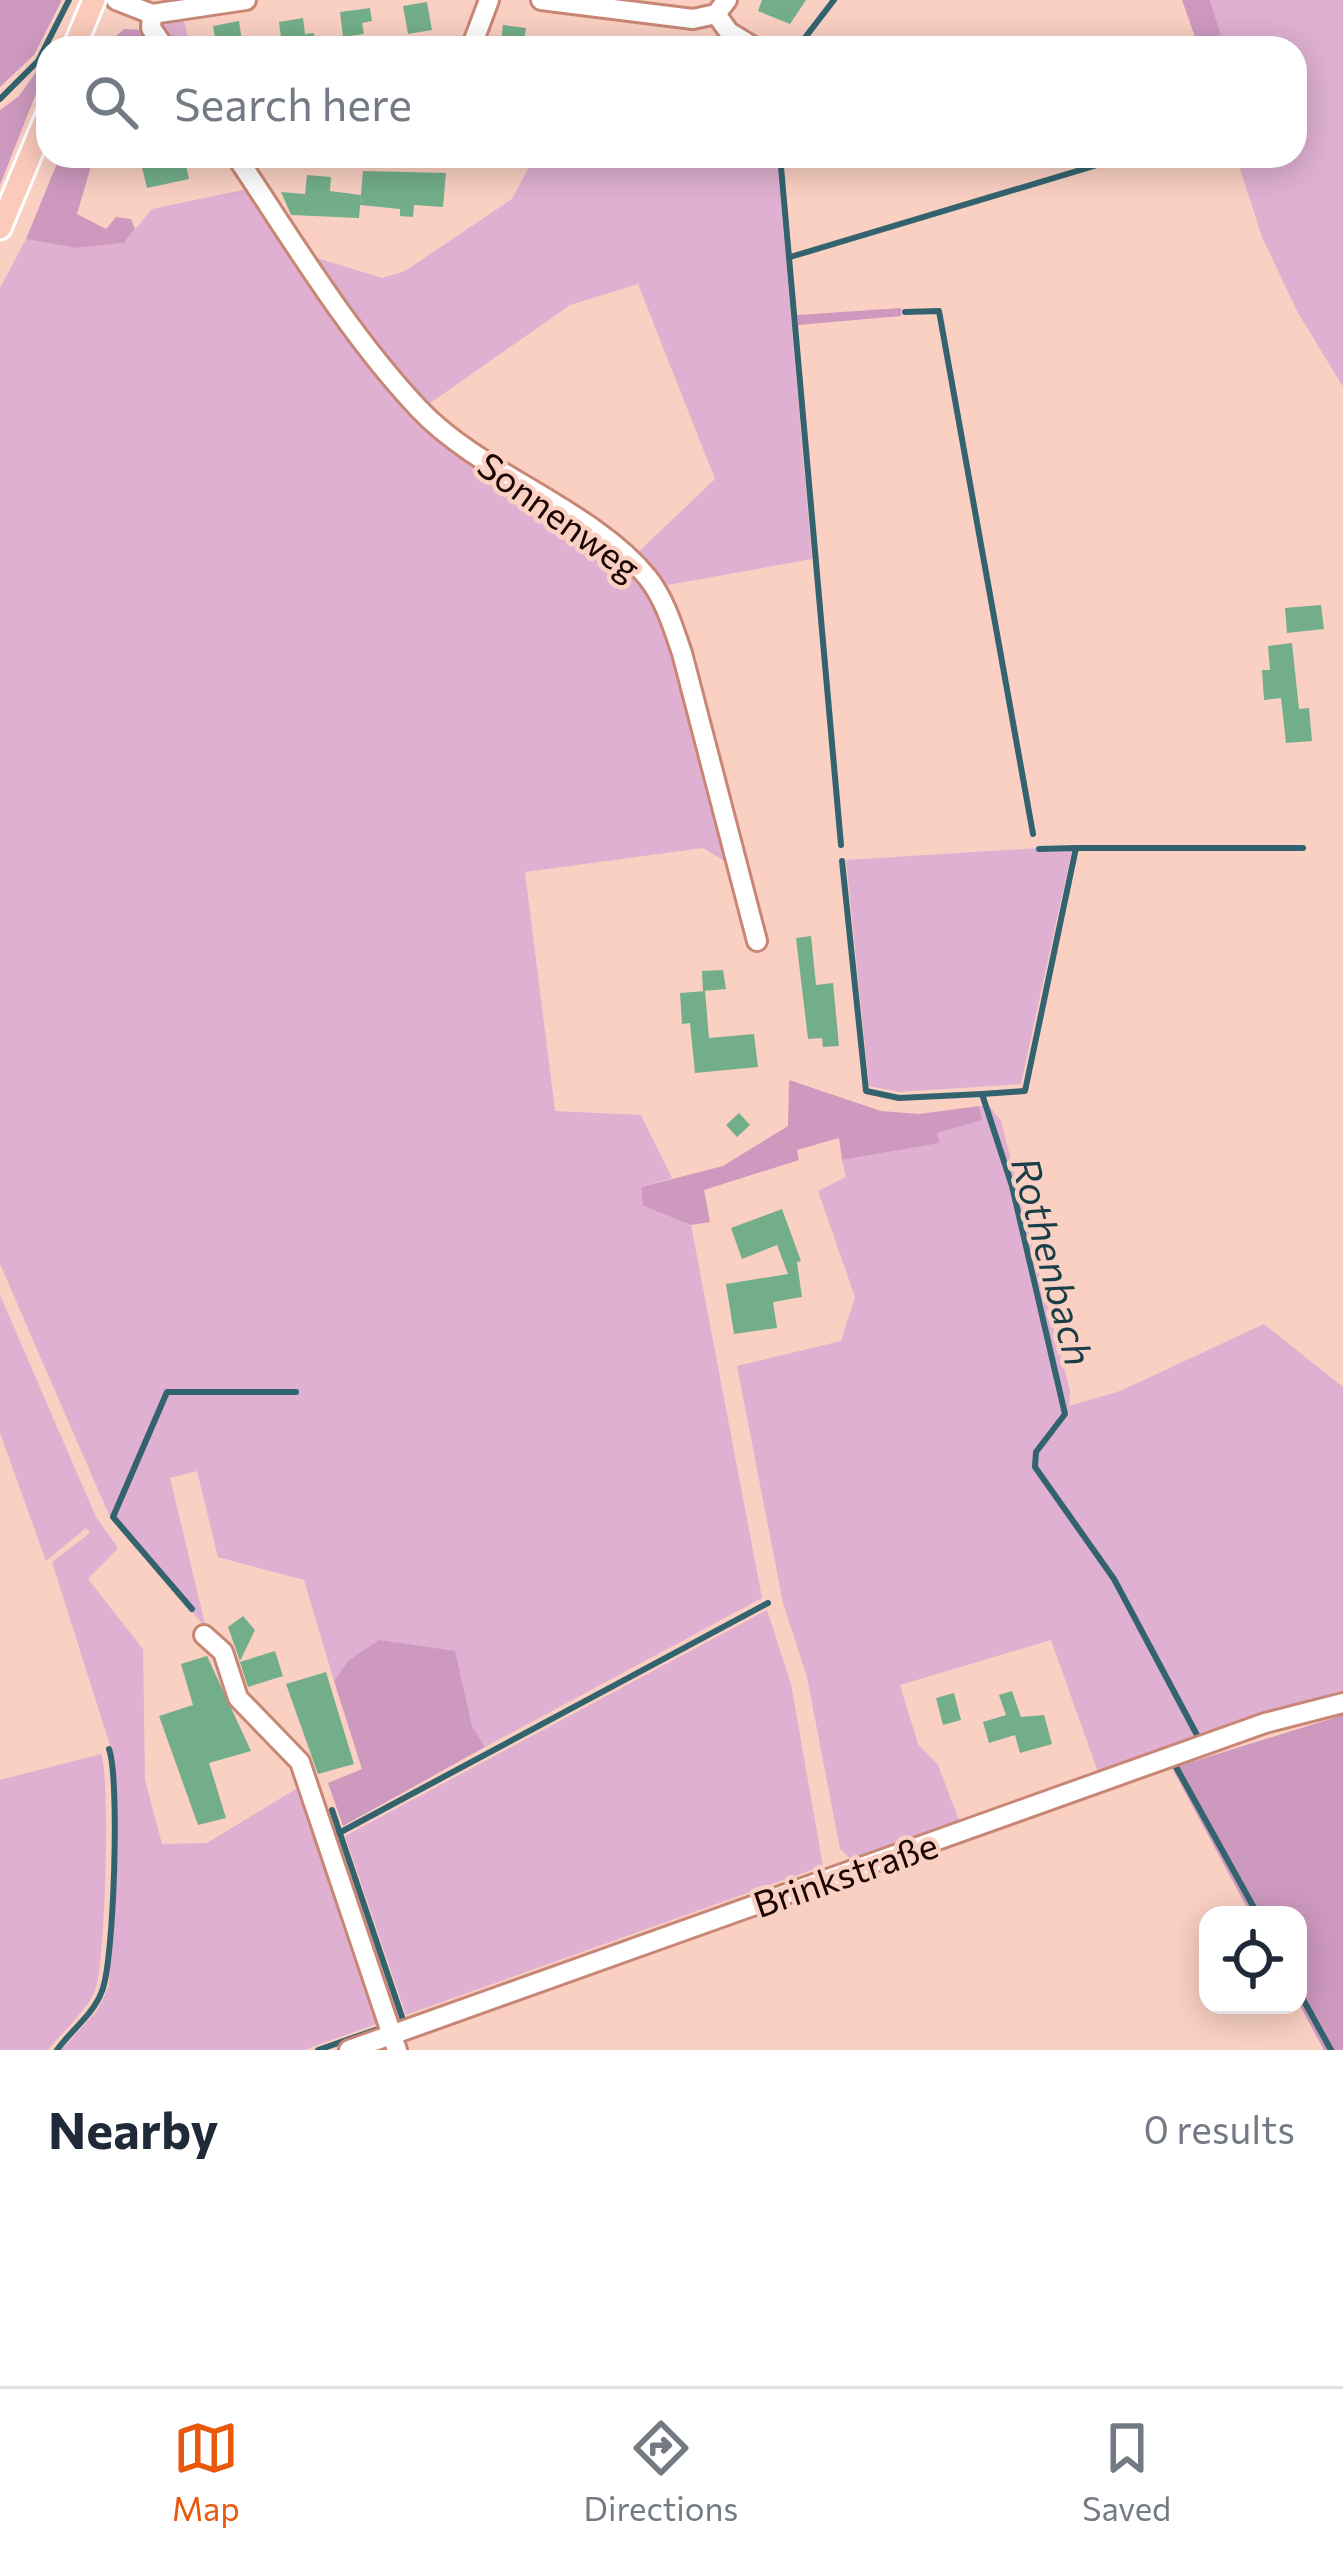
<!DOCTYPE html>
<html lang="en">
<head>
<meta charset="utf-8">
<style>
  body { margin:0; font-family:Commissioner,sans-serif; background:#f6f6f7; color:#1f2937 }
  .controls { position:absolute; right:36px; bottom:36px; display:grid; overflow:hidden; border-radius:24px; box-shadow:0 6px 30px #0003 }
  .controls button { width:108px; height:108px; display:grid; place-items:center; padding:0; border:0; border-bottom:3px solid #e0e1e3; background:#fff; color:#1f2937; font:60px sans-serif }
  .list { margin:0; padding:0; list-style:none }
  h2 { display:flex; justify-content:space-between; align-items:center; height:156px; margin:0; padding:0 48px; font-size:51px }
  h2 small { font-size:39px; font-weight:400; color:#747a83 }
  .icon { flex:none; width:66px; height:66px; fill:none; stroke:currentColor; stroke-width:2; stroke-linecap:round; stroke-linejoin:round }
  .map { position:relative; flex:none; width:1343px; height:2050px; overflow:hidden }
  .search { position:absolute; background:#fff; box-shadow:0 6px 30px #0003; left:36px; right:36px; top:36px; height:132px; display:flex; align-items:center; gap:30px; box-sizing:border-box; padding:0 42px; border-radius:36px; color:#747a83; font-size:45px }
  .sheet { height:336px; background:#fff }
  nav { display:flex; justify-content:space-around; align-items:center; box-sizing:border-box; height:168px; border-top:3px solid #e0e1e3; background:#fff; font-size:33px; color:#747a83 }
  nav a { display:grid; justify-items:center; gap:6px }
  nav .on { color:#ea580c }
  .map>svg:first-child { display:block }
</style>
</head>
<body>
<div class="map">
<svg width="1343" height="2050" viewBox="0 0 1343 2050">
  <rect width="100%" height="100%" fill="#fad0c3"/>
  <g fill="#dfb0d1">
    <polygon points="1210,0 1343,0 1343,387 1297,311 1262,237 1236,156 1295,156 1295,48 1225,48"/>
    <polygon points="184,21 191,48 173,48 158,25"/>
    <polygon points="535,156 692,156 778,169 812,559 662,586 634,556 715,479 638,284 570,305 426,406 311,256 382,278 405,271 512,199"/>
    <polygon points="247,189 386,388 416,421 642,580 663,618 734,867 703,848 525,872 555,1111 641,1115 672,1178 641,1187 643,1206 691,1225 762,1598 485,1747 472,1726 454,1651 348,1661 334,1681 304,1580 218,1557 197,1471 170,1478 206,1628 109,1515 0,1264 0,288 26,239 75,248 124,243 152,209"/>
    <polygon points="1038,848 1072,850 1021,1084 899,1092 869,1086 846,860"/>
    <polygon points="979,1106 990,1107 1001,1121 1070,1391 1069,1406 1120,1391 1264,1324 1343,1387 1343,1692 1263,1712 1098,1772 1051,1640 900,1685 918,1744 938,1765 959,1820 851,1859 840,1849 807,1677 783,1603 737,1366 841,1341 855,1297 818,1191 846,1177 842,1160 939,1143 936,1133 981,1120"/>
    <polygon points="0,1295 96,1517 118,1548 88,1579 143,1649 145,1780 162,1844 207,1843 301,1786 379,2023 304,2050 61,2050 97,2011 109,1986 115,1761 52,1562 90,1533 86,1528 46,1561 0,1433"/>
    <polygon points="767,1610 791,1684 823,1866 406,2015 345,1836"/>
    <path d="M101,1754C111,1777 105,1968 95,1991C85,2013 63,2031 48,2050H0V1780Z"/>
  </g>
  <g fill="#ce99bf">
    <polygon points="0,0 62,0 34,55 0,87"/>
    <polygon points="1182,0 1210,0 1225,48 1199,48"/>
    <polygon points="124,29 144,30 157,48 102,48"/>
    <polygon points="48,55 48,63 0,185 0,110 19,96"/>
    <polygon points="60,156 94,156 77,214 106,229 116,217 131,219 135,229 124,243 75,248 26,239"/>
    <polygon points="901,308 901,316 798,325 797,315"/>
    <polygon points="789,1080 881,1111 919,1114 979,1106 982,1120 937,1133 940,1143 842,1160 839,1138 797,1150 799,1160 704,1190 710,1222 691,1225 643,1206 641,1187 723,1166 788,1126"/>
    <polygon points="379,1640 455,1651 472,1726 485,1747 343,1826 328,1783 362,1769 334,1681 348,1661"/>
    <polygon points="1343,1715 1343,2050 1324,2050 1298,2002 1298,1915 1251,1915 1172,1768"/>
  </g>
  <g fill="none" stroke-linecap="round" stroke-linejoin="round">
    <g stroke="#346370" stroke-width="6">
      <polyline points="797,48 834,0"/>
      <polyline points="0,99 38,61 69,0"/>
      <polyline points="780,156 841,845"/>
      <polyline points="790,257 1127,156"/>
      <polyline points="905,312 939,311 1033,834"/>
      <polyline points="1076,848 1303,848"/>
      <polyline points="842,861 866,1091 899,1098 982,1094 1012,1186 1065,1414 1036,1452 1035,1467 1114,1579 1197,1735"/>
      <polyline points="982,1094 1025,1091 1076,848 1039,849"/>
      <polyline points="192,1609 113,1517 167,1392 296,1392"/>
      <polyline points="1175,1765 1258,1915"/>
      <polyline points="332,1810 403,2020"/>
      <polyline points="339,1833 768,1603"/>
      <polyline points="1298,1990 1331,2050"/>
      <path d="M57,2050C72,2029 93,2015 102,1991C114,1962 120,1778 109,1749"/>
      <polyline points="318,2050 378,2029"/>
    </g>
  </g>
  <g fill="#73ae8a">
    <polygon points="762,0 806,0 790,24 758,11"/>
    <polygon points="427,2 432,30 408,34 403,6"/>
    <polygon points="370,8 372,21 362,23 364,34 343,37 340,12"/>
    <polygon points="303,18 305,34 314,33 316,48 270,48 270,39 281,38 279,22"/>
    <polygon points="239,21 243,48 217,48 213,26"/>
    <polygon points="503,25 526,28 523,48 500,48"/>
    <polygon points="184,156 189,179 147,188 140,159"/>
    <polygon points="363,171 446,173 443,207 414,205 413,217 400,216 400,209 360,205"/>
    <polygon points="307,175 331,177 330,191 361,195 359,218 291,215 281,192 305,194"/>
    <polygon points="1321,605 1324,629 1287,633 1285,608"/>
    <polygon points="1292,643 1299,709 1309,708 1312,741 1286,743 1281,698 1264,700 1262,670 1270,670 1268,646"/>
    <polygon points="811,936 816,985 833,983 839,1046 823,1047 822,1038 808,1039 796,938"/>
    <polygon points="723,970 726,989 703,991 702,971"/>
    <polygon points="705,991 709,1038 754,1034 758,1067 695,1073 690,1023 682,1024 680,993"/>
    <polygon points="739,1113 750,1125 737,1137 726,1125"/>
    <polygon points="782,1209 801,1261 797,1262 802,1297 773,1302 777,1328 734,1334 726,1284 788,1274 777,1245 742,1259 731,1228"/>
    <polygon points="243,1616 255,1630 240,1661 228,1627"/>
    <polygon points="275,1651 283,1676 248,1687 240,1662"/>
    <polygon points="207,1656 251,1751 209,1763 226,1818 198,1825 159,1716 193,1705 181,1664"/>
    <polygon points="326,1672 354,1764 318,1774 286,1684"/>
    <polygon points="1012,1691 1021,1717 1044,1715 1052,1744 1020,1753 1015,1735 989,1743 983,1722 1006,1715 999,1695"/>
    <polygon points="954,1693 961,1720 943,1725 936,1698"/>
  </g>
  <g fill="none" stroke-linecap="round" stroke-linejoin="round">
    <g stroke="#c88774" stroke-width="24">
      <g id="minor">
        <polyline points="116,0 152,14 246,0"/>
        <polyline points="541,0 693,19 716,14 727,0"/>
        <polyline points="152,14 151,28 165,48"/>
        <polyline points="716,14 729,32 755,48"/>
        <polyline points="471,48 489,0"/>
        <path d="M236,156C293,241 349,335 419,409C480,474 594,510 648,578C665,600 673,627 682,653L757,941"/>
        <polyline points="204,1635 223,1652 238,1698 300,1762 397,2050"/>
        <polyline points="349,2050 1265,1723 1343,1703"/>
      </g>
    </g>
    <g stroke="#fff" stroke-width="27">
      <g id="major">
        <polyline points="74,48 94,0"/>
        <polyline points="0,228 48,113"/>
      </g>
    </g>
    <use href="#minor" stroke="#fff" stroke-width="18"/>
    <use href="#major" stroke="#fbcabb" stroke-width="21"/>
  </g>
  <g text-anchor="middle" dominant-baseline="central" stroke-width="9" stroke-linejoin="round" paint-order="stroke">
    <g font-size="36" fill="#1a0401" stroke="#fad0c3">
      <text transform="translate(560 515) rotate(36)">Sonnenweg</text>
      <text transform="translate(845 1873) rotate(-19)">Brinkstraße</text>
    </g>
    <g font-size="39" font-style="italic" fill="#1a3e47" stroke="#fad0c3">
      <text transform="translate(1054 1261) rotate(75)">Rothenbach</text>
    </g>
  </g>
</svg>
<div class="controls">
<button><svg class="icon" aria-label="locate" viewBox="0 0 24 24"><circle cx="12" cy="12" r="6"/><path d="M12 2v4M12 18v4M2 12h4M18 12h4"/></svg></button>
</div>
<div class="search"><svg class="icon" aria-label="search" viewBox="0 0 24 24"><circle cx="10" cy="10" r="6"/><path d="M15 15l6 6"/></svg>Search here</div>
</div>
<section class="sheet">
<h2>Nearby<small>0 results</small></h2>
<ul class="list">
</ul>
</section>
<nav>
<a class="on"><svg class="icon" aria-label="map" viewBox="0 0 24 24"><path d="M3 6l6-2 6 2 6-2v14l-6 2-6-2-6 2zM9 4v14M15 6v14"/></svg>Map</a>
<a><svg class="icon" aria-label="directions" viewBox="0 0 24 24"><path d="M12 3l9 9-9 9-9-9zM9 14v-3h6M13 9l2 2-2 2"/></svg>Directions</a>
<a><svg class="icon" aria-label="saved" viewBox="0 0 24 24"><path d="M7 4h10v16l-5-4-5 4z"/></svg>Saved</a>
</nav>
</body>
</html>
